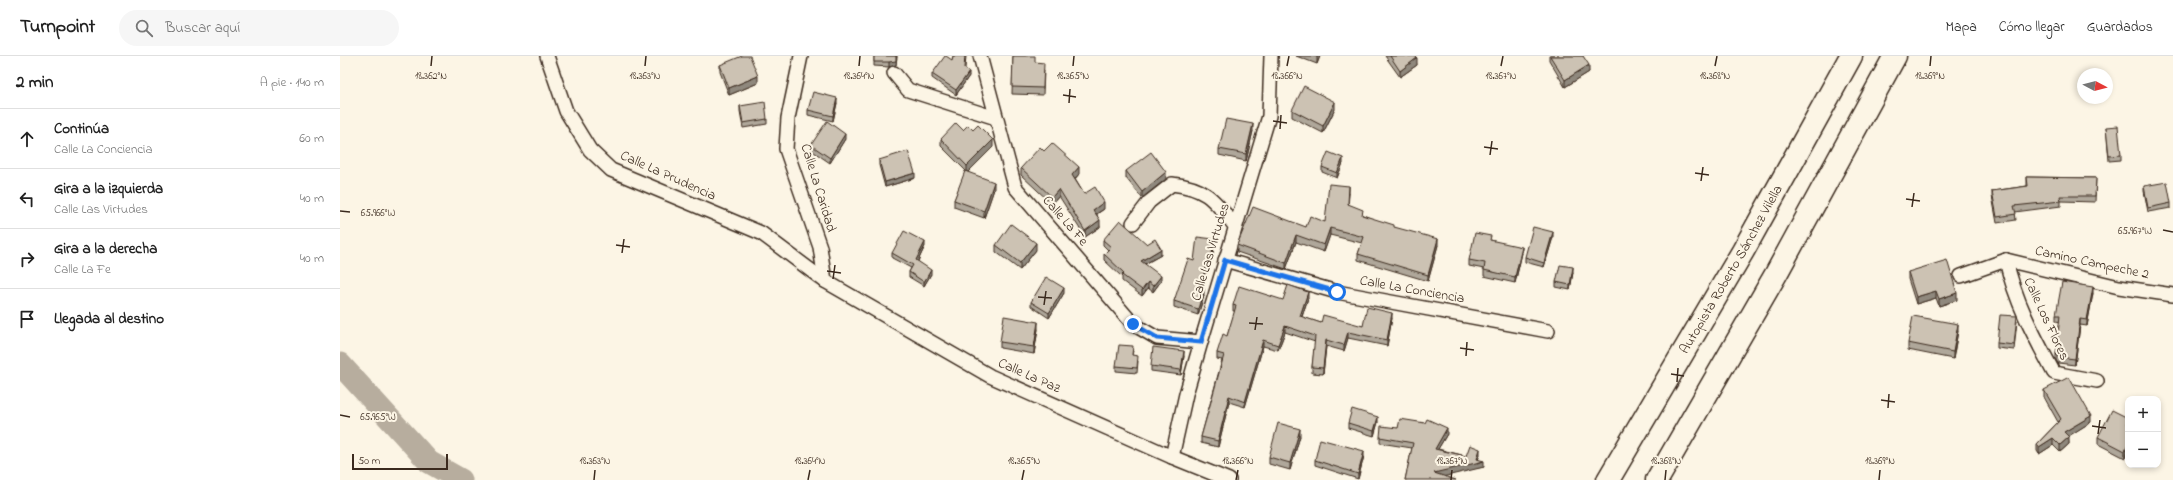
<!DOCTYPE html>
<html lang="es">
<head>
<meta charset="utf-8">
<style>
  body { margin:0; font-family:"Indie Flower",sans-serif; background:#f6f6f6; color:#222 }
  .controls { position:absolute; right:12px; bottom:12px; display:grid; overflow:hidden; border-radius:8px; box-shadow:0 2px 6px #0003 }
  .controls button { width:36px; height:36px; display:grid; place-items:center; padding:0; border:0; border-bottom:1px solid #e0e0e0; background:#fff; color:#222; font:20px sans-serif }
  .compass { position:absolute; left:1737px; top:12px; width:36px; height:36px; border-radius:50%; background:#fff; box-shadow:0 2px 6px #0003; rotate:97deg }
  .scale { position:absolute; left:12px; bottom:10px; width:96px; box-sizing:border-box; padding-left:4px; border:2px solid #3b2a1e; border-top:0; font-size:11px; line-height:14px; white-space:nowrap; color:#3b2a1e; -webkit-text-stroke:3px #fcf5e5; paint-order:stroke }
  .stop { position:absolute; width:12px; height:12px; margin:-9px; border:3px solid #1a73e8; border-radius:50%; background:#fff }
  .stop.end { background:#1a73e8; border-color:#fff; box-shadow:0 1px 4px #0008 }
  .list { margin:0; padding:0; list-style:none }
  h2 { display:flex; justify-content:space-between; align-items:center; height:52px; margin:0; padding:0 16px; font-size:17px }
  h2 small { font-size:13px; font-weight:400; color:#767676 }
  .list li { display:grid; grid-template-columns:26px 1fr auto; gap:12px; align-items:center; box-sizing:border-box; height:60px; padding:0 16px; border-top:1px solid #e0e0e0 }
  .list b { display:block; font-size:15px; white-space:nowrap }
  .list p { margin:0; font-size:13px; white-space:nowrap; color:#767676 }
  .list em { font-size:13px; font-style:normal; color:#767676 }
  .icon { flex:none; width:22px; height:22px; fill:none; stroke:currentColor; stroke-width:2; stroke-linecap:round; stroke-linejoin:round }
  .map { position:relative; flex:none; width:1833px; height:424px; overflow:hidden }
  header { display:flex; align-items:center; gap:24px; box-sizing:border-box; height:56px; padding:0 20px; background:#fff; border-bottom:1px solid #e0e0e0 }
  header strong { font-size:19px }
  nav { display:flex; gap:22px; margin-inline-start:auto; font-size:14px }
  .search { width:280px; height:36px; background:#f6f6f6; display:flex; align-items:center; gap:10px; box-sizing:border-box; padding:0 14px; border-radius:22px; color:#767676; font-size:15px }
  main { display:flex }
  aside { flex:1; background:#fff }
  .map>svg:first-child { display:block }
</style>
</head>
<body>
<header>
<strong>Turnpoint</strong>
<div class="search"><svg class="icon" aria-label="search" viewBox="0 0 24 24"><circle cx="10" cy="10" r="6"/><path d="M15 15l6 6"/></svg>Buscar aquí</div>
<nav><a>Mapa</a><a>Cómo llegar</a><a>Guardados</a></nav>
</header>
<main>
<aside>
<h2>2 min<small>A pie · 140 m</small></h2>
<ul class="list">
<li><svg class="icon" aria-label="ahead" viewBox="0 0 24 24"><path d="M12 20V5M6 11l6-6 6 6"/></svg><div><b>Continúa</b><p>Calle La Conciencia</p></div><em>60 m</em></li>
<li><svg class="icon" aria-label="left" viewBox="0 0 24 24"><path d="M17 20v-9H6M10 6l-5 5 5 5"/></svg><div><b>Gira a la izquierda</b><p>Calle Las Virtudes</p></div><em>40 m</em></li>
<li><svg class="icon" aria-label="right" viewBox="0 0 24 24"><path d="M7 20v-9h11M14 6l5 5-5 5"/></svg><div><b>Gira a la derecha</b><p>Calle La Fe</p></div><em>40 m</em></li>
<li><svg class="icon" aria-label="arrive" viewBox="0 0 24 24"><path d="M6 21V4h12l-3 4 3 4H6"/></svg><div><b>Llegada al destino</b></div></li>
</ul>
</aside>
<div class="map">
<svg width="1833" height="424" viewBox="0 0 1833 424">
  <rect width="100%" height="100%" fill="#fcf5e5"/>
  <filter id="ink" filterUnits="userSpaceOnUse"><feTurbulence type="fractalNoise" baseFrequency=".025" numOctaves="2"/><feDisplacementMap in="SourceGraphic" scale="8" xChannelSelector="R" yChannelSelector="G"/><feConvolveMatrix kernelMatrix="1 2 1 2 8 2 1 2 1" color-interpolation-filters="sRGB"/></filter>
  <g filter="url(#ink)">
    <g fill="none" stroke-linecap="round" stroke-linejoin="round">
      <polyline stroke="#b7ad9e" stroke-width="23" points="0,308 89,406 121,424"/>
      <g stroke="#3b2a1e" stroke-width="16">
        <g id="street">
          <polyline points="207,0 226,55 250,94 271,114 421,177 485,225 650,320 832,401 889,424"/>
          <polyline points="461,0 448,62 446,93 480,191 485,225"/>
          <polyline points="640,0 675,131 793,268 817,282 861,286"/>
          <polyline points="554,17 568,34 656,62"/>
          <path d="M793,167L809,146L832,128C867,132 874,144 895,170"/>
          <polyline points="885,204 997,236 1208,275"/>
          <polyline points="1666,204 1779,231 1833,239"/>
          <path d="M1666,204C1675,245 1694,280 1714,317L1757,325"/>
          <polyline points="1621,220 1666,204"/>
          <polyline points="832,401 846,338 861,286 929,60 931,0"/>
        </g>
      </g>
      <g stroke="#3b2a1e" stroke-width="25">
        <g id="highway">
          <path id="s1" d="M1268,424L1403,195L1511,0"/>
          <polyline points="1317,424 1436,218 1555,0"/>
        </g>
      </g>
      <use href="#street" stroke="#fcf5e5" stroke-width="13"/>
      <use href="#highway" stroke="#fcf5e5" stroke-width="22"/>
    </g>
    <g fill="#afa79a" stroke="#3b2a1e">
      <polygon points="534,0 557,0 556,9 549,11 534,10"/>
      <polygon points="613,0 626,0 625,13 629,20 616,39 592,22 592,18 612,4"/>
      <polygon points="673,0 695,6 704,14 703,39 672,38"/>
      <polygon points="956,0 980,0 977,8"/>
      <polygon points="1045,0 1075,0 1077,9 1060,21"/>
      <polygon points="1209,0 1243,0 1249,16 1225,31 1209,4"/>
      <polygon points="380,9 418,27 389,39 380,16"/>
      <polygon points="497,47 493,65 468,59 468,54"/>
      <polygon points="400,50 427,63 427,68 403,72 400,55"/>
      <polygon points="995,53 983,77 952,61 952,54"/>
      <polygon points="1766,71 1781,99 1781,104 1769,105"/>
      <polygon points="623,74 653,91 628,116 654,133 644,162 614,151 614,144 626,115 601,90 601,83"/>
      <polygon points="913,75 906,105 879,99 879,93"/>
      <polygon points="505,83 490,107 471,94 471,89"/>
      <polygon points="704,95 739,118 735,123 744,138 764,153 757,158 760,171 745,181 719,140 712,148 681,119 681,112"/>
      <polygon points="539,104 575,122 545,131 539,109"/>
      <polygon points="1003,107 997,122 982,116 982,111"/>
      <polygon points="786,115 826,123 802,142 786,122"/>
      <polygon points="1687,121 1756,122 1755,146 1721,145 1721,150 1675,156 1676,164 1657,167 1652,140 1652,135 1687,130"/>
      <polygon points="1804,130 1831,147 1831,152 1808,156 1804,135"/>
      <polygon points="1009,137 1008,148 1023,159 1098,189 1088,225 1018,204 1018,198 1022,187 990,179 984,196 956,186 946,213 897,196 897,189 966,171 985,166"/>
      <polygon points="1213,181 1204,211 1185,206 1185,201"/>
      <polygon points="763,184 807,188 821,199 805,208 821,225 813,236 808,232 802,240 782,225 782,221 764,204 764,198 768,194 763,189"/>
      <polygon points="1151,184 1182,197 1175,227 1144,220 1144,213 1129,210 1129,204"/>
      <polygon points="656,189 696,194 680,214 656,196"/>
      <polygon points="874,189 872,205 870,205 861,232 864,240 858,259 834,251 834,245 854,205"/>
      <polygon points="585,190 578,205 591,218 584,230 569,221 569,216 571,212 552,202 552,197"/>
      <polygon points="1233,216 1230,234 1216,231 1216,226"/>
      <polygon points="1568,216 1617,244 1599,250 1596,242 1576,248 1568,223"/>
      <polygon points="724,237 709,262 691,250 691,246"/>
      <polygon points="1753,237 1747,270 1740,269 1735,309 1718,307 1716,304 1716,298 1720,266 1716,265 1716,259"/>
      <polygon points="968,242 962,261 981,267 1023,270 1052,262 1047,290 1008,282 1004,295 986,290 983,318 972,317 972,311 975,286 945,276 938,294 923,290 905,351 889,346 878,391 861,387 861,381 882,304 877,303 877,297 887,280 895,255 893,255 893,249"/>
      <polygon points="1677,265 1674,294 1657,292 1657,287"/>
      <polygon points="698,273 694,298 660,292 660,286"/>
      <polygon points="1618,275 1613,303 1568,294 1568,287"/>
      <polygon points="793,295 792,299 798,305 797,317 776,315 776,310"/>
      <polygon points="844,300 841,319 811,315 811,310"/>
      <polygon points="1704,334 1751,366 1728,380 1729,388 1720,396 1713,389 1699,398 1697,395 1697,388 1718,366 1704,341"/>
      <polygon points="1788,362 1785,402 1758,388 1758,381"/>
      <polygon points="1038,366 1034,380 1008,372 1008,367"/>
      <polygon points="1058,372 1107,378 1098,393 1126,400 1140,398 1138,404 1144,411 1065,424 1072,392 1040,387 1040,381"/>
      <polygon points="960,380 950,414 929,408 929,401"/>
      <polygon points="1024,400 1018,423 975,409 975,404"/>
    </g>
    <g fill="#8f887d" stroke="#3b2a1e">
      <polygon points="557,0 556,9 549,11 549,6"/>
      <polygon points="977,0 980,0 977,8"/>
      <polygon points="1077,2 1077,9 1060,21 1060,15"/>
      <polygon points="1249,9 1249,16 1225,31 1225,24"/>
      <polygon points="629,16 629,20 616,39 616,34"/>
      <polygon points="418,20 418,27 389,39 389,32"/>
      <polygon points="497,42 497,47 493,65 493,60"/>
      <polygon points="995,46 995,53 983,77 983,70"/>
      <polygon points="913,68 913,75 906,105 906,98"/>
      <polygon points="505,78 505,83 490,107 490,102"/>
      <polygon points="653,84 653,91 627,117 627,110"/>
      <polygon points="1003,102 1003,107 997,122 997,117"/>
      <polygon points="739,111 739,118 732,126 732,119"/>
      <polygon points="826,116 826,123 802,142 802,136"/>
      <polygon points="575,117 575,122 545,131 545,126"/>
      <polygon points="654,126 654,133 644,162 644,155"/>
      <polygon points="1009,130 1009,137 1008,154 1008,148"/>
      <polygon points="719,133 719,140 712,148 712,141"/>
      <polygon points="764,146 764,153 753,160 753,154"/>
      <polygon points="760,164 760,171 745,181 745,175"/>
      <polygon points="990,172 990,179 984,196 984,189"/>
      <polygon points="1213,176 1213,181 1204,211 1204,207"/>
      <polygon points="956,179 956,186 946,213 946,207"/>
      <polygon points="874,183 874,189 872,205 872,199"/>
      <polygon points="1098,183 1098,189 1088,225 1088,219"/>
      <polygon points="585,186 585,190 576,209 576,204"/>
      <polygon points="696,187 696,194 680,214 680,207"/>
      <polygon points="1182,191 1182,197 1175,227 1175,221"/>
      <polygon points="821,193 821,199 801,210 801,205"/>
      <polygon points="870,199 870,205 859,238 859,232"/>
      <polygon points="1233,211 1233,216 1230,234 1230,229"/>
      <polygon points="591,214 591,218 584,230 584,226"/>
      <polygon points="821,220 821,225 813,236 813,230"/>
      <polygon points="808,226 808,232 802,240 802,234"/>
      <polygon points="1753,231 1753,237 1747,270 1747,264"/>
      <polygon points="724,232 724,237 709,262 709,257"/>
      <polygon points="864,233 864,240 858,259 858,253"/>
      <polygon points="1596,235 1596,242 1576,248 1576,241"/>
      <polygon points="968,236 968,242 960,266 960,260"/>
      <polygon points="1617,237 1617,244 1599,250 1599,243"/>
      <polygon points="1052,257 1052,262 1047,290 1047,284"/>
      <polygon points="1740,263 1740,269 1735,309 1735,303"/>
      <polygon points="698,266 698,273 694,298 694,291"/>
      <polygon points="1618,268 1618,275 1613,303 1613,296"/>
      <polygon points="945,270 945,276 938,294 938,289"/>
      <polygon points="1008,276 1008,282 1004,295 1004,289"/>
      <polygon points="923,284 923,290 905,351 905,346"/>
      <polygon points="986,284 986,290 983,318 983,312"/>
      <polygon points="844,295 844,300 841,319 841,314"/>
      <polygon points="889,340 889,346 878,391 878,385"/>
      <polygon points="1751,360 1751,366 1724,383 1724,376"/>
      <polygon points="1038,361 1038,366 1034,380 1034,375"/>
      <polygon points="1107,372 1107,378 1095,398 1095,393"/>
      <polygon points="960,373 960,380 950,414 950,407"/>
      <polygon points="1729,381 1729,388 1720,396 1720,389"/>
      <polygon points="1713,382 1713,389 1699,398 1699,391"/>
      <polygon points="1788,389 1788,396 1785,402 1785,395"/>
      <polygon points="1140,393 1140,398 1137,407 1144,405 1144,411 1094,423 1094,417 1137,403"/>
      <polygon points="1024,395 1024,400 1018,423 1018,418"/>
    </g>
    <g fill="#ccc2b3" stroke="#3b2a1e">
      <polygon points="402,0 410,0 418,20 389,32 380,9"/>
      <polygon points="534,0 556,0 556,5 549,6 534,6"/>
      <polygon points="605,0 606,0 612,4 613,0 625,0 624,12 629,16 616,34 592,18"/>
      <polygon points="673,0 695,0 695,6 704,7 703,32 672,31"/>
      <polygon points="1050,0 1075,0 1077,2 1060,15"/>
      <polygon points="1210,0 1243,0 1249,9 1225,24"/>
      <polygon points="964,30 995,46 983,70 952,54"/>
      <polygon points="473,36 497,42 493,60 468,54"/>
      <polygon points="425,46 427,63 403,67 400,50"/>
      <polygon points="886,63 913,68 906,98 879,93"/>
      <polygon points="487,65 505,78 490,102 471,89"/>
      <polygon points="616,67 623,74 628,69 633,74 638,69 653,84 627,110 601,83"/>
      <polygon points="1778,70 1781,99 1769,100 1766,71"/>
      <polygon points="712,87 739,111 732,119 744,138 755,131 764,146 753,154 760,164 745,175 719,133 712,141 681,112 700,91 704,95"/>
      <polygon points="568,95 575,117 545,126 539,104"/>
      <polygon points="811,96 826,116 802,136 786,115"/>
      <polygon points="988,96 1003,102 997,117 982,111"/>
      <polygon points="625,115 654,126 644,155 614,144"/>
      <polygon points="1687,121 1756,122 1755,140 1720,140 1721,145 1674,150 1676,158 1657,161 1652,135 1688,130"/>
      <polygon points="1827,126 1831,147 1808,152 1804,130"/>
      <polygon points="989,128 1009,130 1008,148 1023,154 1022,159 1054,169 1054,171 1098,183 1088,219 1018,198 1024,181 990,172 984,189 956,179 946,207 897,189 913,151 966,171 970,160 985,166"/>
      <polygon points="780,164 807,188 815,183 821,193 801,205 821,220 813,230 808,226 802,234 782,219 784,217 764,198 771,191 763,184"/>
      <polygon points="671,168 696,187 680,207 656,189"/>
      <polygon points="1193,171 1213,176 1204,207 1185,201"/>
      <polygon points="564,175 585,186 576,204 591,214 584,226 569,216 573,209 552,197"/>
      <polygon points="1135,177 1151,180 1150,184 1182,191 1175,221 1144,214 1145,207 1129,204"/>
      <polygon points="857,181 874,183 872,199 870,199 859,232 864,233 858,253 834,245 848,203 854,205"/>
      <polygon points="1607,204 1617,237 1599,243 1596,235 1576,241 1568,216"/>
      <polygon points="1220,209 1233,211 1230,229 1216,226"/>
      <polygon points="706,221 724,232 709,257 691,246"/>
      <polygon points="1722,226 1753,231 1747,264 1740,263 1735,303 1718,301 1716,298 1720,259 1716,259"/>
      <polygon points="948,229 968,236 960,260 981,267 983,259 1023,270 1027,251 1052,257 1047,284 1008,276 1004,289 986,284 983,312 972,311 975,280 945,270 938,289 923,284 905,346 889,340 878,385 861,381 884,299 877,297 883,278 887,280 896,250 893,249 899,230 943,244"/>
      <polygon points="1660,259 1677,260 1674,289 1657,287"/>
      <polygon points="664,260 698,266 694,291 660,286"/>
      <polygon points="1573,260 1618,268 1613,296 1568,287"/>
      <polygon points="779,289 793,290 792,299 798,300 797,312 776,310"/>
      <polygon points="813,291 844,295 841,314 811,310"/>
      <polygon points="1729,321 1751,360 1724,376 1729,381 1720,389 1713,382 1699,391 1697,388 1721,363 1704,334"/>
      <polygon points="1012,353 1038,361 1034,375 1008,367"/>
      <polygon points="1772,354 1788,362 1788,366 1787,368 1788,368 1788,389 1785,395 1758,381"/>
      <polygon points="1060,363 1085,367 1087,363 1107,372 1095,393 1126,400 1130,389 1140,393 1137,403 1144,405 1094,417 1116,424 1065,424 1073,387 1040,381 1041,370 1058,372"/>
      <polygon points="938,367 960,373 950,407 929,401"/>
      <polygon points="980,383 1024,395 1018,418 975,404"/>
    </g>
  </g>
  <g fill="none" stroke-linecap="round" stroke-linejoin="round" filter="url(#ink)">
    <polyline stroke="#1a73e8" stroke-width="5" points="793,268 817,282 861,286 885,204 997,236"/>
  </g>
  <path fill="none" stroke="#3b2a1e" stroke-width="1.5" d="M91,10L92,0M305,10L306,0M519,10L520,0M733,10L734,0M947,10L949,0M1161,10L1163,0M1375,10L1377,0M1590,10L1591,0M723,39L736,41M729,47L730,33M933,65L947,67M940,73L941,59M1144,91L1158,93M1150,99L1152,85M1355,117L1369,119M1361,125L1363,111M1566,143L1580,145M1572,151L1574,137M0,155L10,156M1823,174L1833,176M276,189L290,191M282,197L284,183M487,215L501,217M493,223L495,209M698,241L712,242M704,249L706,235M909,267L923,268M915,274L917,261M1120,292L1134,294M1126,300L1127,286M1331,318L1344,320M1337,326L1338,312M1541,344L1555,346M1548,352L1549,338M0,359L10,361M1752,370L1766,372M1758,378L1760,364M254,424L255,414M468,424L470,414M682,424L684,414M896,424L898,414M1111,424L1112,414M1325,424L1326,414M1539,424L1540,414"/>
  <g text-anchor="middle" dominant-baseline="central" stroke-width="4" stroke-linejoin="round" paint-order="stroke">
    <g font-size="14" fill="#3b2a1e" stroke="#fcf5e5">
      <text transform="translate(328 120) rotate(24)">Calle La Prudencia</text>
      <text transform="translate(478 132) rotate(73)">Calle La Caridad</text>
      <text transform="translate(725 165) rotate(49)">Calle La Fe</text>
      <text transform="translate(871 196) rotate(-73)">Calle Las Virtudes</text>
      <text transform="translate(1752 207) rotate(12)">Camino Campeche 2</text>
      <text stroke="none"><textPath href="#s1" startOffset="244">Autopista Roberto Sánchez Vilella</textPath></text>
      <text transform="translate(1072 234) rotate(10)">Calle La Conciencia</text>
      <text transform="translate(1706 263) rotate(65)">Calle Los Flores</text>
      <text transform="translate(689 320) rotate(24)">Calle La Paz</text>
    </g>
  </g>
  <g font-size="10" text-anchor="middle" fill="#3b2a1e" stroke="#fcf5e5" stroke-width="4" stroke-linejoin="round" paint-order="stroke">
    <text x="91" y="23">18.362°N</text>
    <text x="305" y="23">18.363°N</text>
    <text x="519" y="23">18.364°N</text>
    <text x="733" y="23">18.365°N</text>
    <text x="947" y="23">18.366°N</text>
    <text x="1161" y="23">18.367°N</text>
    <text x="1375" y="23">18.368°N</text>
    <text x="1590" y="23">18.369°N</text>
    <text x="38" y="160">65.966°W</text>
    <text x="1795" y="178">65.967°W</text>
    <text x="38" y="364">65.965°W</text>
    <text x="255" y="408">18.363°N</text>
    <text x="470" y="408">18.364°N</text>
    <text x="684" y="408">18.365°N</text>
    <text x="898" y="408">18.366°N</text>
    <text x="1112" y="408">18.367°N</text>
    <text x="1326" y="408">18.368°N</text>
    <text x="1540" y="408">18.369°N</text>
  </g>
</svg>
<div class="controls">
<button>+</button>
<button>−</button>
</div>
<svg class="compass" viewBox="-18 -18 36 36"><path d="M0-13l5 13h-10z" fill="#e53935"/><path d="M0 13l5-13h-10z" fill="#767676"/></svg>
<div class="scale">50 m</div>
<div class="stop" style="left:997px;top:236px"></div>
<div class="stop end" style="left:793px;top:268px"></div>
</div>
</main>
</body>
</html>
